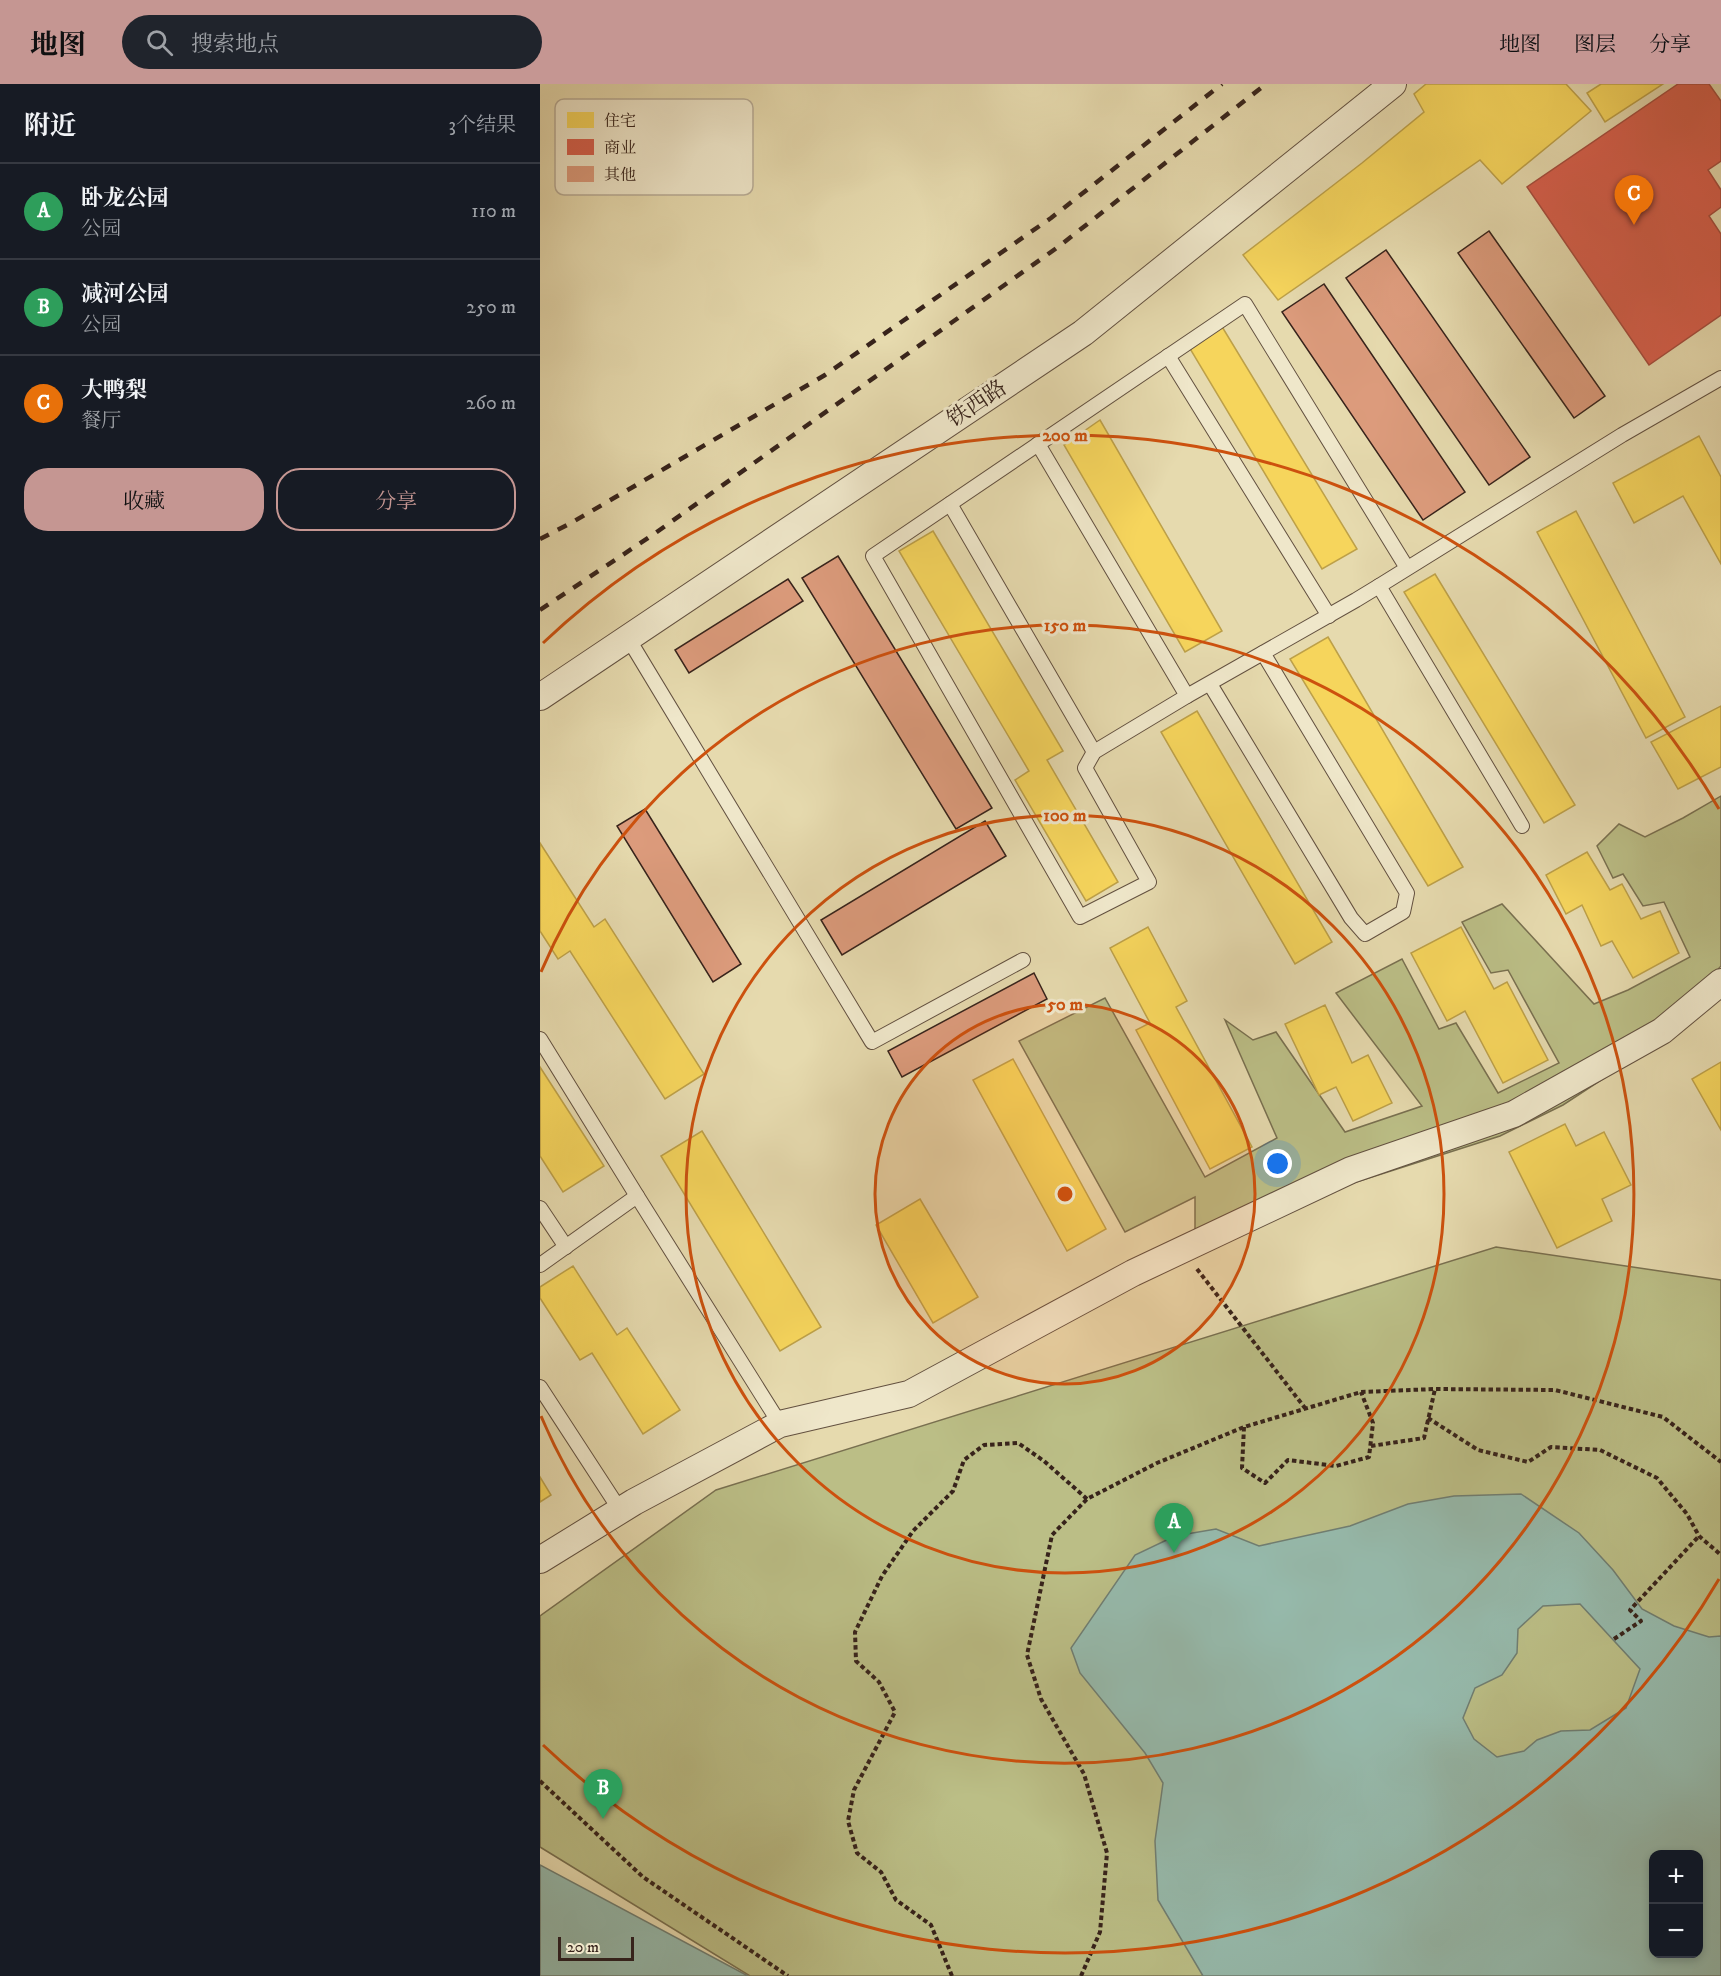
<!DOCTYPE html>
<html lang="zh">
<head>
<meta charset="utf-8">
<style>
  body { margin:0; font-family:"IM FELL DW Pica","Noto Serif SC",serif; background:#20242c; color:#f1f3f6 }
  .controls { position:absolute; right:18px; bottom:18px; display:grid; overflow:hidden; border-radius:12px; box-shadow:0 3px 9px #0003 }
  .controls button { width:54px; height:54px; display:grid; place-items:center; padding:0; border:0; border-bottom:2px solid #363941; background:#171b24; color:#f1f3f6; font:30px sans-serif }
  .scale { position:absolute; left:18px; bottom:15px; width:76px; box-sizing:border-box; padding-left:6px; border:3px solid #37231b; border-top:0; font-size:16px; line-height:21px; white-space:nowrap; color:#37231b; -webkit-text-stroke:4px #efe7ca; paint-order:stroke }
  .you { position:absolute; left:738px; top:1080px; width:21px; height:21px; margin:-15px; border:4px solid #fff; border-radius:50%; background:#1a73e8; box-shadow:0 0 0 9px #1a73e833 }
  .badge { display:grid; place-items:center; width:39px; height:39px; border-radius:50%; background:#c59692; color:#fff; font-size:20px; font-weight:700 }
  .pin { position:absolute; translate:-50% -50px; filter:drop-shadow(0 2px 3px #0008) }
  .pin::after { content:''; position:absolute; top:32px; width:21px; height:18px; background:inherit; clip-path:polygon(0 0,100% 0,50% 100%) }
  .list { margin:0; padding:0; list-style:none }
  h2 { display:flex; justify-content:space-between; align-items:center; height:78px; margin:0; padding:0 24px; font-size:26px }
  h2 small { font-size:20px; font-weight:400; color:#9ea1a6 }
  .list li { display:grid; grid-template-columns:39px 1fr auto; gap:18px; align-items:center; box-sizing:border-box; height:96px; padding:0 24px; border-top:2px solid #363941 }
  .list b { display:block; font-size:22px; white-space:nowrap }
  .list p { margin:0; font-size:20px; white-space:nowrap; color:#9ea1a6 }
  .list em { font-size:20px; font-style:normal; color:#9ea1a6 }
  .actions { display:flex; gap:12px; padding:18px 24px }
  .actions a { flex:1; padding:14px 0; border:2px solid #c59692; border-radius:24px; text-align:center; font-size:21px; color:#c59692 }
  .actions .main { background:#c59692; color:#111 }
  .icon { flex:none; width:33px; height:33px; fill:none; stroke:currentColor; stroke-width:2; stroke-linecap:round; stroke-linejoin:round }
  .map { position:relative; flex:none; width:1181px; height:1892px; overflow:hidden }
  header { display:flex; align-items:center; gap:36px; box-sizing:border-box; height:84px; padding:0 30px; background:#c59692; color:#111 }
  header strong { font-size:28px }
  nav { display:flex; gap:33px; margin-inline-start:auto; font-size:21px }
  .search { width:420px; height:54px; background:#20242c; display:flex; align-items:center; gap:15px; box-sizing:border-box; padding:0 21px; border-radius:33px; color:#9ea1a6; font-size:22px }
  main { display:flex }
  aside { flex:1; background:#171b24 }
  .map>svg:first-child { display:block }
</style>
</head>
<body>
<header>
<strong>地图</strong>
<div class="search"><svg class="icon" aria-label="search" viewBox="0 0 24 24"><circle cx="10" cy="10" r="6"/><path d="M15 15l6 6"/></svg>搜索地点</div>
<nav><a>地图</a><a>图层</a><a>分享</a></nav>
</header>
<main>
<aside>
<h2>附近<small>3个结果</small></h2>
<ul class="list">
<li><span class="badge" style="background:#2e9e5b">A</span><div><b>卧龙公园</b><p>公园</p></div><em>110 m</em></li>
<li><span class="badge" style="background:#2e9e5b">B</span><div><b>减河公园</b><p>公园</p></div><em>250 m</em></li>
<li><span class="badge" style="background:#e8710a">C</span><div><b>大鸭梨</b><p>餐厅</p></div><em>260 m</em></li>
</ul>
<div class="actions"><a class="main">收藏</a><a>分享</a></div>
</aside>
<div class="map">
<svg width="1181" height="1892" viewBox="0 0 1181 1892">
  <rect width="100%" height="100%" fill="#e6daae"/>
  <filter id="stains"><feTurbulence type="fractalNoise" baseFrequency=".00333" numOctaves="4"/><feColorMatrix values="0 0 0 0 .2 0 0 0 0 .09 0 0 0 0 .02 0 0 0 .5 -.17"/></filter>
  <radialGradient id="worn" r=".72"><stop offset=".6" stop-color="#630" stop-opacity="0"/><stop offset="1" stop-color="#630" stop-opacity=".3"/></radialGradient>
  <g fill="#bbbe86" stroke="#797050" stroke-width="1.5" fill-rule="evenodd">
    <polygon points="1181,712 1181,882 1101,970 1023,1021 960,1052 782,1109 655,1169 655,1113 585,1148 479,957 565,914 665,1093 737,1054 685,936 713,956 736,948 805,1048 882,1022 796,909 862,875 899,945 916,939 958,1009 1019,979 968,886 951,889 922,838 962,820 1054,920 1088,906 1150,873 1124,818 1103,822 1083,790 1073,794 1057,762 1079,740 1105,753 1143,734"/>
    <path d="M956,1163L1181,1196V1892H210L0,1763V1532L176,1406ZM1114,1770H1158V1870H1114Z"/>
  </g>
  <g fill="#96baac" stroke="#707e72" stroke-width="1.5" fill-rule="evenodd">
    <path d="M981,1410L1039,1449L1073,1486L1102,1525L1134,1542L1169,1553L1181,1552V1892H663L618,1816L615,1757L623,1699L605,1669L540,1589L531,1564L595,1471L635,1452L676,1445L719,1462L810,1442L868,1420L914,1412ZM1040,1520L1100,1585L1086,1624L1050,1646L1021,1647L997,1656L984,1667L957,1673L934,1655L923,1634L935,1604L962,1591L977,1569L978,1545L1003,1522ZM1158,1770V1870H1114V1770Z"/>
    <polygon points="0,1781 208,1892 0,1892"/>
  </g>
  <g fill="#f6d55c" stroke="#bda048" stroke-width="1.5">
    <polygon points="886,0 1026,0 1051,27 962,100 940,76 738,216 703,171 822,79 884,28 874,10"/>
    <polygon points="1061,0 1123,0 1065,38 1047,9"/>
    <polygon points="681,241 817,465 782,485 649,263"/>
    <polygon points="560,336 682,547 645,568 524,361"/>
    <polygon points="1159,352 1181,393 1181,480 1143,412 1094,439 1073,399"/>
    <polygon points="1036,427 1145,633 1106,654 997,448"/>
    <polygon points="393,447 523,667 507,676 578,798 546,817 475,696 489,687 359,467"/>
    <polygon points="895,490 1035,721 1004,739 864,508"/>
    <polygon points="788,553 923,783 888,802 750,575"/>
    <polygon points="1181,622 1181,683 1138,705 1111,658"/>
    <polygon points="657,627 792,858 755,880 621,648"/>
    <polygon points="0,759 54,843 65,835 164,990 125,1015 30,867 18,875 0,847"/>
    <polygon points="1047,768 1070,806 1082,800 1101,835 1120,827 1139,869 1093,894 1072,857 1061,862 1042,821 1026,830 1006,791"/>
    <polygon points="608,843 647,917 636,923 712,1063 670,1085 596,946 610,939 570,864"/>
    <polygon points="921,843 954,905 967,898 1008,976 963,999 925,927 907,937 871,869"/>
    <polygon points="785,921 812,979 828,971 852,1019 813,1037 796,1003 779,1011 745,940"/>
    <polygon points="473,975 566,1145 527,1167 433,996"/>
    <polygon points="1181,978 1181,1046 1152,995"/>
    <polygon points="0,983 64,1082 23,1108 0,1072"/>
    <polygon points="1025,1040 1036,1062 1064,1048 1091,1101 1062,1115 1072,1137 1017,1164 969,1068"/>
    <polygon points="162,1047 281,1243 240,1267 121,1072"/>
    <polygon points="380,1115 438,1213 393,1239 336,1141"/>
    <polygon points="33,1182 77,1251 87,1244 140,1326 103,1350 52,1269 40,1276 0,1214 0,1203"/>
    <polygon points="0,1393 11,1411 0,1418"/>
  </g>
  <polygon fill="#d6604d" stroke="#a64e3e" stroke-width="1.5" points="1138,0 1169,0 1181,17 1181,77 1168,86 1181,106 1181,123 1169,132 1181,150 1181,231 1109,281 987,103"/>
  <g fill="#dc9b7c" stroke="#37231b" stroke-width="1.5">
    <polygon points="949,147 1065,312 1034,334 918,169"/>
    <polygon points="846,166 990,373 949,401 806,194"/>
    <polygon points="784,200 925,408 883,436 742,228"/>
    <polygon points="298,472 452,724 416,745 262,494"/>
    <polygon points="248,495 263,517 149,589 135,566"/>
    <polygon points="105,725 201,880 173,898 77,742"/>
    <polygon points="445,737 466,772 302,871 281,836"/>
    <polygon points="494,889 507,915 362,993 348,967"/>
  </g>
  <g fill="none" stroke-linecap="round" stroke-linejoin="round">
    <g stroke="#635140" stroke-width="16">
      <g id="lane">
        <polyline points="628,272 789,532"/>
        <polyline points="498,360 647,612"/>
        <polyline points="410,420 554,668"/>
        <polyline points="867,484 705,220 333,472 540,833 609,798 545,684 554,668 647,612 816,516 839,502 1082,351 1181,294"/>
        <polyline points="839,502 982,742"/>
        <polyline points="88,554 332,958 483,876"/>
        <polyline points="670,600 811,834 825,850 863,828 867,809 723,569"/>
        <polyline points="0,955 97,1112"/>
        <polyline points="0,1124 26,1163"/>
        <polyline points="0,1181 97,1112 240,1340"/>
        <polyline points="0,1303 80,1426"/>
      </g>
    </g>
    <g stroke="#635140" stroke-width="28">
      <g id="street">
        <polyline points="0,613 543,249 853,0"/>
        <polyline points="0,1476 94,1418 240,1340 369,1310 593,1189 811,1086 974,1030 1122,947 1181,898"/>
      </g>
    </g>
    <g stroke="#37231b" stroke-width="4" stroke-dasharray="4.5 3" stroke-linecap="butt">
      <polyline points="657,1185 765,1324"/>
      <polyline points="888,1334 938,1366 988,1378 1011,1363 1060,1366 1117,1394 1147,1430 1159,1452 1181,1471"/>
      <polyline points="704,1343 702,1384 725,1399 748,1376 796,1382 829,1373 833,1339 821,1308"/>
      <polyline points="831,1362 884,1354 895,1305"/>
      <polyline points="1074,1555 1101,1537 1090,1526 1159,1452"/>
      <polyline points="0,1697 103,1793 248,1892"/>
      <polyline points="412,1892 391,1841 356,1816 341,1788 317,1769 308,1737 314,1706 355,1628 339,1598 316,1577 315,1548 342,1492 373,1447 413,1407 424,1376 444,1361 478,1359 504,1377 547,1415"/>
      <polyline points="541,1892 560,1848 567,1769 544,1690 501,1615 487,1571 512,1451 547,1415 617,1379 704,1343 821,1308 895,1305 1015,1306 1123,1333 1181,1378"/>
    </g>
    <use href="#lane" stroke="#efe7ca" stroke-width="14"/>
    <use href="#street" stroke="#efe7ca" stroke-width="26"/>
    <g stroke="#37231b" stroke-width="4.5" stroke-dasharray="10 10" stroke-linecap="butt">
      <polyline points="0,455 31,439 285,291 511,134 682,0"/>
      <polyline points="0,526 114,450 518,163 726,0"/>
    </g>
  </g>
  <circle cx="525" cy="1110" r="190" fill="#cd510e" fill-opacity=".12"/>
  <g fill="none" stroke="#cd510e" stroke-width="3">
    <circle cx="525" cy="1110" r="190"/>
    <circle cx="525" cy="1110" r="379"/>
    <path d="M1 888A569 569 0 1 1 1 1332"/>
    <path d="M1179 1495A759 759 0 0 1 3 1661M3 559A759 759 0 0 1 1179 725"/>
  </g>
  <g text-anchor="middle" dominant-baseline="central" stroke-width="6" stroke-linejoin="round" paint-order="stroke">
    <g font-size="22" fill="#37231b" stroke="#efe7ca">
      <text transform="translate(437 320) rotate(-34)">铁西路</text>
    </g>
  </g>
  <rect x="15" y="15" width="198" height="96" rx="9" fill="#efe7ca" stroke="#b8ac96" stroke-width="1.5"/>
  <rect x="27" y="28" width="27" height="16" fill="#f6d55c"/>
  <rect x="27" y="55" width="27" height="16" fill="#d6604d"/>
  <rect x="27" y="82" width="27" height="16" fill="#dc9b7c"/>
  <g font-size="16" fill="#37231b">
    <text x="64" y="42">住宅</text>
    <text x="64" y="69">商业</text>
    <text x="64" y="96">其他</text>
  </g>
  <circle cx="525" cy="1110" r="9" fill="#cd510e" stroke="#efe7ca" stroke-width="3"/>
  <g font-size="18" text-anchor="middle" font-weight="bold" fill="#cd510e" stroke="#efe7ca" stroke-width="6" stroke-linejoin="round" paint-order="stroke">
    <text x="525" y="357">200 m</text>
    <text x="525" y="547">150 m</text>
    <text x="525" y="737">100 m</text>
    <text x="525" y="926">50 m</text>
  </g>
  <rect width="100%" height="100%" filter="url(#stains)"/>
  <rect width="100%" height="100%" fill="url(#worn)"/>
</svg>
<div class="controls">
<button>+</button>
<button>−</button>
</div>
<div class="scale">20 m</div>
<div class="you"></div>
<div class="pin badge" style="left:634px;top:1469px;background:#2e9e5b">A</div>
<div class="pin badge" style="left:63px;top:1735px;background:#2e9e5b">B</div>
<div class="pin badge" style="left:1094px;top:141px;background:#e8710a">C</div>
</div>
</main>
</body>
</html>
